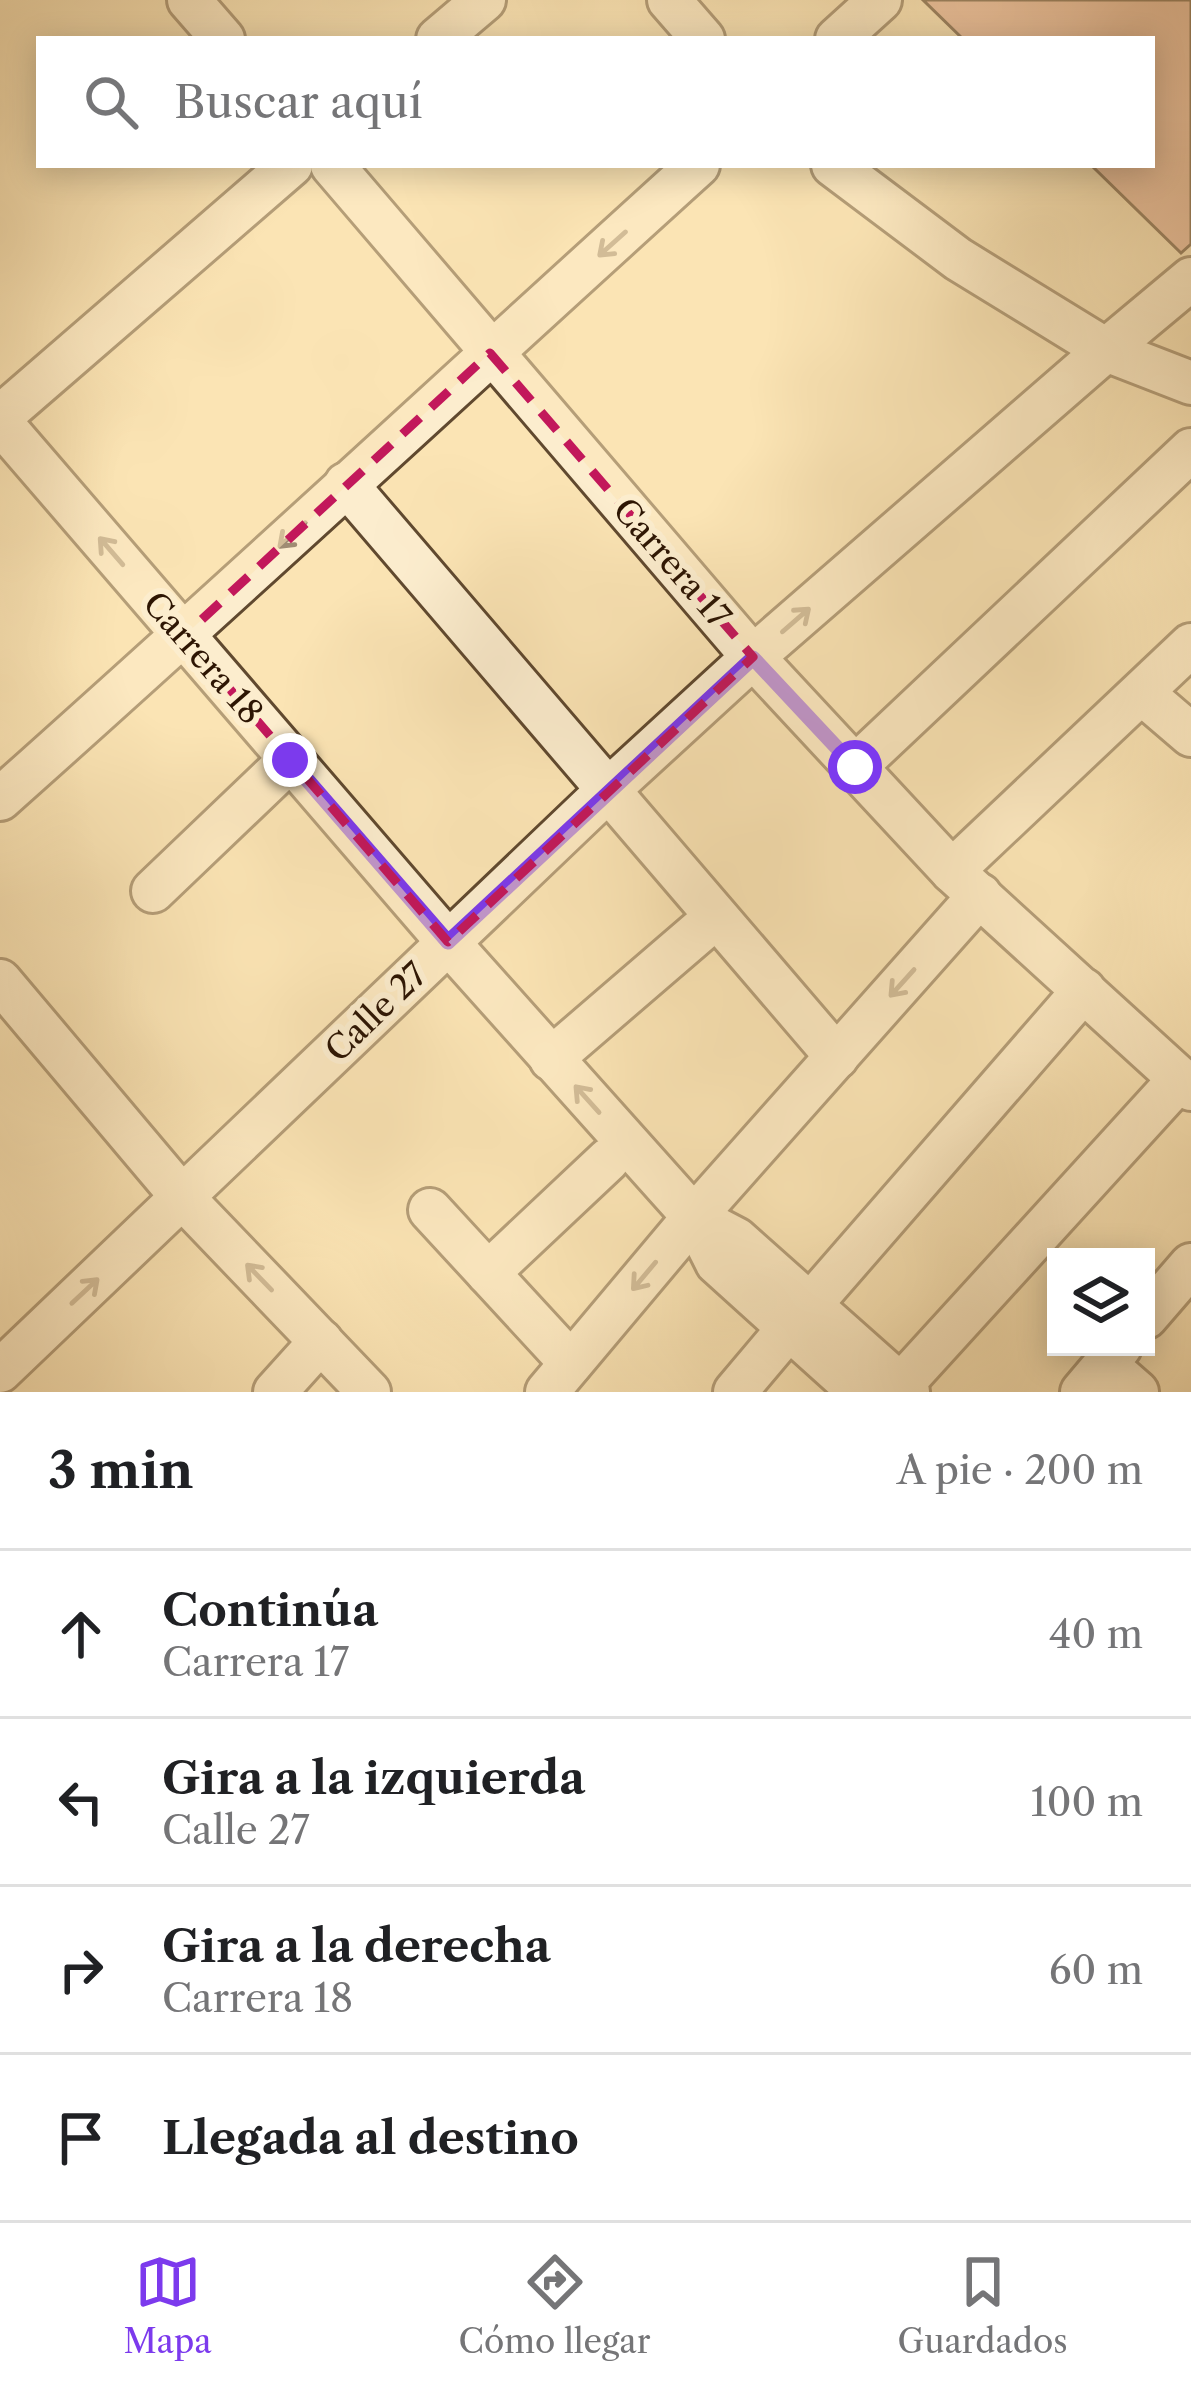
<!DOCTYPE html>
<html lang="es">
<head>
<meta charset="utf-8">
<style>
  body { margin:0; font-family:"Libre Caslon Text",serif; background:#f2f2f2; color:#202124 }
  .controls { position:absolute; right:36px; bottom:36px; display:grid; overflow:hidden; border-radius:0px; box-shadow:0 6px 30px #0003 }
  .controls button { width:108px; height:108px; display:grid; place-items:center; padding:0; border:0; border-bottom:3px solid #e0e0e0; background:#fff; color:#202124; font:60px sans-serif }
  .stop { position:absolute; width:36px; height:36px; margin:-27px; border:9px solid #7c3aed; border-radius:50%; background:#fff }
  .stop.end { background:#7c3aed; border-color:#fff; box-shadow:0 3px 12px #0008 }
  .list { margin:0; padding:0; list-style:none }
  h2 { display:flex; justify-content:space-between; align-items:center; height:156px; margin:0; padding:0 48px; font-size:51px }
  h2 small { font-size:39px; font-weight:400; color:#757577 }
  .list li { display:grid; grid-template-columns:78px 1fr auto; gap:36px; align-items:center; box-sizing:border-box; height:168px; padding:0 48px; border-top:3px solid #e0e0e0 }
  .list b { display:block; font-size:45px; white-space:nowrap }
  .list p { margin:0; font-size:39px; white-space:nowrap; color:#757577 }
  .list em { font-size:39px; font-style:normal; color:#757577 }
  .icon { flex:none; width:66px; height:66px; fill:none; stroke:currentColor; stroke-width:2; stroke-linecap:round; stroke-linejoin:round }
  .map { position:relative; flex:none; width:1191px; height:1392px; overflow:hidden }
  .search { position:absolute; background:#fff; box-shadow:0 6px 30px #0003; left:36px; right:36px; top:36px; height:132px; display:flex; align-items:center; gap:30px; box-sizing:border-box; padding:0 42px; border-radius:0px; color:#757577; font-size:45px }
  .sheet { height:828px; background:#fff }
  nav { display:flex; justify-content:space-around; align-items:center; box-sizing:border-box; height:168px; border-top:3px solid #e0e0e0; background:#fff; font-size:33px; color:#757577 }
  nav a { display:grid; justify-items:center; gap:6px }
  nav .on { color:#7c3aed }
  .map>svg:first-child { display:block }
</style>
</head>
<body>
<div class="map">
<svg width="1191" height="1392" viewBox="0 0 1191 1392">
  <rect width="100%" height="100%" fill="#fbe4b4"/>
  <filter id="stains"><feTurbulence type="fractalNoise" baseFrequency=".00167" numOctaves="4"/><feColorMatrix values="0 0 0 0 .2 0 0 0 0 .09 0 0 0 0 .02 0 0 0 .5 -.17"/></filter>
  <radialGradient id="worn" r=".72"><stop offset=".6" stop-color="#630" stop-opacity="0"/><stop offset="1" stop-color="#630" stop-opacity=".3"/></radialGradient>
  <polygon fill="#dfa28a" stroke="#2d1503" stroke-width="3" points="923,0 1191,0 1191,244 1181,253 1091,165 1152,165 1152,39 963,39"/>
  <g fill="none" stroke-linecap="round" stroke-linejoin="round">
    <g stroke="#60492f" stroke-width="48">
      <g id="minor">
        <polyline points="189,0 223,39"/>
        <polyline points="669,0 703,39"/>
        <polyline points="438,39 484,0"/>
        <polyline points="837,39 880,0"/>
        <polyline points="332,165 753,657 952,871 1191,1089"/>
        <polyline points="833,165 958,259 1106,350 1191,383"/>
        <polyline points="0,417 291,165"/>
        <polyline points="0,422 448,942 694,1217 717,1263 860,1392"/>
        <polyline points="346,484 837,1057"/>
        <polyline points="1142,693 1191,735"/>
        <polyline points="855,767 1191,450"/>
        <path d="M0,799C235,590 465,376 698,165"/>
        <polyline points="952,871 1191,645"/>
        <polyline points="153,891 290,760"/>
        <polyline points="0,981 183,1198 369,1392"/>
        <polyline points="551,1059 716,917"/>
        <polyline points="430,1210 571,1363"/>
        <polyline points="694,1217 736,1239 908,1392"/>
        <polyline points="488,1273 608,1160"/>
        <polyline points="810,1305 1084,990"/>
        <polyline points="1146,1317 1191,1265"/>
        <polyline points="1105,1364 1137,1392"/>
        <polyline points="0,1371 607,791 753,657 1106,350 1191,279"/>
        <polyline points="901,1385 1180,1079"/>
        <polyline points="275,1392 321,1341"/>
        <polyline points="547,1392 694,1217 980,895"/>
        <polyline points="735,1392 789,1328"/>
        <polyline points="1082,1392 1120,1347"/>
      </g>
    </g>
    <use href="#minor" stroke="#fcedce" stroke-width="42"/>
  </g>
  <defs><path id="oneway-shaft" d="M-6 0H5M1.5-3L5.5 0L1.5 3" fill="none" stroke-width="1.6" stroke-linecap="round" stroke-linejoin="round" transform="scale(3)"/></defs>
  <g stroke="#9f8c73">
    <use href="#oneway-shaft" transform="translate(612 244) rotate(138)"/>
    <use href="#oneway-shaft" transform="translate(292 535) rotate(137)"/>
    <use href="#oneway-shaft" transform="translate(111 551) rotate(-131)"/>
    <use href="#oneway-shaft" transform="translate(796 620) rotate(-41)"/>
    <use href="#oneway-shaft" transform="translate(902 983) rotate(132)"/>
    <use href="#oneway-shaft" transform="translate(587 1099) rotate(-132)"/>
    <use href="#oneway-shaft" transform="translate(644 1276) rotate(130)"/>
    <use href="#oneway-shaft" transform="translate(259 1277) rotate(-134)"/>
    <use href="#oneway-shaft" transform="translate(85 1291) rotate(-43)"/>
  </g>
  <g fill="none" stroke-linecap="round" stroke-linejoin="round">
    <polyline stroke="#7c3aed" stroke-width="15" points="290,760 448,942 753,658 855,767"/>
  </g>
  <path d="M0 0H1191V1392H0ZM490,353L753,657L448,942L184,636Z" fill="#fbe4b4" fill-opacity=".55" fill-rule="evenodd"/>
  <path fill="none" stroke="#c2185b" stroke-width="9" stroke-dasharray="24 15" stroke-linejoin="round" d="M490,353L753,657L448,942L184,636Z"/>
  <g text-anchor="middle" dominant-baseline="central" stroke-width="12" stroke-linejoin="round" paint-order="stroke">
    <g font-size="33" fill="#2d1503" stroke="#fcedce">
      <text transform="translate(672 563) rotate(49)">Carrera 17</text>
      <text transform="translate(203 658) rotate(49)">Carrera 18</text>
      <text transform="translate(376 1012) rotate(-44)">Calle 27</text>
    </g>
  </g>
  <rect width="100%" height="100%" filter="url(#stains)"/>
  <rect width="100%" height="100%" fill="url(#worn)"/>
</svg>
<div class="controls">
<button><svg class="icon" aria-label="layers" viewBox="0 0 24 24"><path d="M12 4l9 5-9 5-9-5zM3 14l9 5 9-5"/></svg></button>
</div>
<div class="stop" style="left:855px;top:767px"></div>
<div class="stop end" style="left:290px;top:760px"></div>
<div class="search"><svg class="icon" aria-label="search" viewBox="0 0 24 24"><circle cx="10" cy="10" r="6"/><path d="M15 15l6 6"/></svg>Buscar aquí</div>
</div>
<section class="sheet">
<h2>3 min<small>A pie · 200 m</small></h2>
<ul class="list">
<li><svg class="icon" aria-label="ahead" viewBox="0 0 24 24"><path d="M12 20V5M6 11l6-6 6 6"/></svg><div><b>Continúa</b><p>Carrera 17</p></div><em>40 m</em></li>
<li><svg class="icon" aria-label="left" viewBox="0 0 24 24"><path d="M17 20v-9H6M10 6l-5 5 5 5"/></svg><div><b>Gira a la izquierda</b><p>Calle 27</p></div><em>100 m</em></li>
<li><svg class="icon" aria-label="right" viewBox="0 0 24 24"><path d="M7 20v-9h11M14 6l5 5-5 5"/></svg><div><b>Gira a la derecha</b><p>Carrera 18</p></div><em>60 m</em></li>
<li><svg class="icon" aria-label="arrive" viewBox="0 0 24 24"><path d="M6 21V4h12l-3 4 3 4H6"/></svg><div><b>Llegada al destino</b></div></li>
</ul>
</section>
<nav>
<a class="on"><svg class="icon" aria-label="map" viewBox="0 0 24 24"><path d="M3 6l6-2 6 2 6-2v14l-6 2-6-2-6 2zM9 4v14M15 6v14"/></svg>Mapa</a>
<a><svg class="icon" aria-label="directions" viewBox="0 0 24 24"><path d="M12 3l9 9-9 9-9-9zM9 14v-3h6M13 9l2 2-2 2"/></svg>Cómo llegar</a>
<a><svg class="icon" aria-label="saved" viewBox="0 0 24 24"><path d="M7 4h10v16l-5-4-5 4z"/></svg>Guardados</a>
</nav>
</body>
</html>
